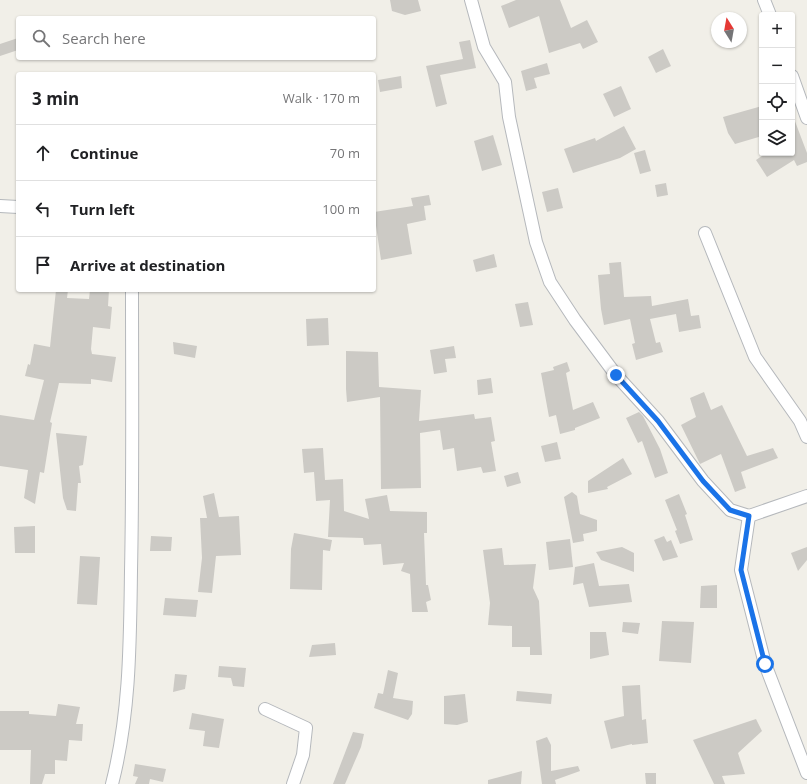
<!DOCTYPE html>
<html lang="en">
<head>
<meta charset="utf-8">
<style>
  body { margin:0; font-family:"Open Sans",sans-serif; background:#f2f2f2; color:#202124 }
  .controls { position:absolute; right:12px; top:12px; display:grid; overflow:hidden; border-radius:4px; box-shadow:0 1px 3px #0004 }
  .controls button { width:36px; height:36px; display:grid; place-items:center; padding:0; border:0; border-bottom:1px solid #e0e0e0; background:#fff; color:#202124; font:20px sans-serif }
  .compass { position:absolute; left:711px; top:12px; width:36px; height:36px; border-radius:50%; background:#fff; box-shadow:0 1px 3px #0004; rotate:349deg }
  .stop { position:absolute; width:12px; height:12px; margin:-9px; border:3px solid #1a73e8; border-radius:50%; background:#fff }
  .stop.end { background:#1a73e8; border-color:#fff; box-shadow:0 1px 4px #0008 }
  .list { margin:0; padding:0; list-style:none }
  h2 { display:flex; justify-content:space-between; align-items:center; height:52px; margin:0; padding:0 16px; font-size:17px }
  h2 small { font-size:13px; font-weight:400; color:#757577 }
  .list li { display:grid; grid-template-columns:26px 1fr auto; gap:12px; align-items:center; box-sizing:border-box; height:56px; padding:0 16px; border-top:1px solid #e0e0e0 }
  .list b { display:block; font-size:15px; white-space:nowrap }
  .list em { font-size:13px; font-style:normal; color:#757577 }
  .icon { flex:none; width:22px; height:22px; fill:none; stroke:currentColor; stroke-width:2; stroke-linecap:round; stroke-linejoin:round }
  .map { position:relative; flex:none; width:807px; height:784px; overflow:hidden }
  .search { position:absolute; background:#fff; box-shadow:0 1px 3px #0004; left:16px; top:16px; width:360px; height:44px; display:flex; align-items:center; gap:10px; box-sizing:border-box; padding:0 14px; border-radius:4px; color:#757577; font-size:15px }
  .panel { position:absolute; background:#fff; box-shadow:0 1px 3px #0004; left:16px; top:72px; width:360px; height:220px; border-radius:4px }
  .map>svg:first-child { display:block }
</style>
</head>
<body>
<div class="map">
<svg width="807" height="784" viewBox="0 0 807 784">
  <rect width="100%" height="100%" fill="#f1efe8"/>
  <g fill="#cccac5">
    <polygon points="390,0 418,0 421,11 405,15 392,11"/>
    <polygon points="516,0 560,0 571,28 587,20 598,42 583,49 580,43 549,53 539,16 509,28 501,6"/>
    <polygon points="18,38 18,50 0,56 0,44"/>
    <polygon points="470,40 476,68 440,75 447,104 436,107 426,66 463,59 459,42"/>
    <polygon points="663,49 671,66 656,73 648,57"/>
    <polygon points="547,63 550,74 534,78 537,88 526,91 521,71"/>
    <polygon points="401,76 402,88 380,92 378,80"/>
    <polygon points="621,86 631,109 614,117 603,94"/>
    <polygon points="762,106 762,136 735,144 728,133 723,117"/>
    <polygon points="793,116 807,153 807,162 797,166 794,160 767,177 756,160 766,153 792,153"/>
    <polygon points="624,126 636,149 620,158 573,173 564,149 595,138 596,141"/>
    <polygon points="493,135 502,165 482,171 474,141"/>
    <polygon points="645,150 651,171 640,174 634,153"/>
    <polygon points="666,183 668,195 657,197 655,185"/>
    <polygon points="558,188 563,208 547,212 542,192"/>
    <polygon points="429,195 431,205 424,206 426,220 407,224 412,254 381,260 374,212 413,206 411,198"/>
    <polygon points="494,254 497,267 476,272 473,260"/>
    <polygon points="621,262 624,297 651,296 652,306 688,299 691,316 699,315 701,328 679,332 676,314 650,319 656,343 660,342 663,352 636,360 632,344 635,343 630,319 604,325 601,309 598,275 610,274 609,263"/>
    <polygon points="56,290 68,290 67,298 89,299 90,290 109,290 108,306 112,307 110,329 93,327 91,349 92,354 116,357 112,382 91,379 91,384 59,383 50,422 52,423 44,473 40,472 35,504 24,498 28,470 0,466 0,415 34,420 44,380 25,376 28,364 30,365 34,344 50,347"/>
    <polygon points="528,302 533,325 520,327 515,304"/>
    <polygon points="328,318 329,345 307,346 306,319"/>
    <polygon points="173,342 197,346 195,358 174,354"/>
    <polygon points="454,346 456,358 445,359 447,372 434,374 430,350"/>
    <polygon points="346,351 378,352 379,387 421,390 419,421 474,414 475,419 491,417 495,441 491,442 496,471 483,473 481,467 457,471 454,448 443,450 440,430 420,433 421,488 381,489 380,397 347,402 346,389"/>
    <polygon points="567,362 570,371 566,373 573,410 593,402 600,418 575,428 575,430 560,434 556,415 549,417 541,373 554,370 553,367"/>
    <polygon points="491,378 493,393 478,395 477,380"/>
    <polygon points="704,392 711,410 722,405 747,456 773,448 778,458 741,472 746,488 735,492 721,454 700,464 681,425 696,417 690,398"/>
    <polygon points="639,412 643,416 660,449 668,473 655,478 642,441 638,443 626,418"/>
    <polygon points="56,433 87,436 83,465 79,466 81,483 78,483 76,511 67,510 63,498"/>
    <polygon points="557,442 561,459 545,462 541,446"/>
    <polygon points="323,448 325,480 343,479 344,511 369,519 365,499 387,495 390,511 427,512 427,533 424,533 426,585 428,585 431,600 426,602 428,612 412,612 410,574 401,571 404,563 383,565 381,544 364,545 363,538 328,537 330,500 316,501 314,472 304,473 302,449"/>
    <polygon points="623,458 632,474 607,487 608,489 588,493 588,481"/>
    <polygon points="518,472 521,483 507,487 504,476"/>
    <polygon points="572,492 577,496 580,514 597,520 597,531 583,534 584,541 573,543 564,497"/>
    <polygon points="214,493 219,517 239,516 241,555 216,556 212,593 198,592 202,558 200,518 207,518 203,496"/>
    <polygon points="679,494 687,514 685,515 693,540 680,544 675,531 677,530 665,500"/>
    <polygon points="35,526 35,553 15,553 14,527"/>
    <polygon points="294,533 332,540 330,551 323,550 322,590 290,589 291,549"/>
    <polygon points="151,536 172,537 171,551 150,551"/>
    <polygon points="664,536 667,542 671,540 678,557 663,561 654,540"/>
    <polygon points="570,539 573,567 549,570 546,542"/>
    <polygon points="622,547 634,553 634,572 601,560 596,552"/>
    <polygon points="807,547 807,560 798,571 791,553"/>
    <polygon points="502,548 504,565 536,564 533,588 539,601 542,655 530,655 530,647 512,647 512,626 488,625 490,603 483,550"/>
    <polygon points="80,556 100,557 97,605 77,604"/>
    <polygon points="594,563 599,586 629,584 632,602 589,607 583,583 573,585 575,567"/>
    <polygon points="717,585 717,608 700,608 701,586"/>
    <polygon points="165,598 198,600 196,617 163,615"/>
    <polygon points="662,621 694,622 691,663 659,661"/>
    <polygon points="623,622 640,623 638,634 622,632"/>
    <polygon points="590,632 606,632 609,655 590,659"/>
    <polygon points="335,643 336,655 309,657 312,645"/>
    <polygon points="219,666 246,668 244,687 233,686 231,678 218,677"/>
    <polygon points="388,670 398,673 393,698 413,701 412,714 408,720 374,708 378,693 383,694"/>
    <polygon points="175,674 187,675 185,689 173,692"/>
    <polygon points="640,685 642,720 646,719 648,743 632,745 632,744 611,749 604,721 624,716 622,686"/>
    <polygon points="517,691 552,694 551,704 516,701"/>
    <polygon points="465,694 468,722 457,725 444,724 444,696"/>
    <polygon points="58,704 80,707 76,724 83,724 82,741 69,740 67,761 55,760 55,774 45,774 42,784 30,784 31,750 0,750 0,711 29,711 29,714 56,716"/>
    <polygon points="192,713 224,719 219,748 203,746 205,731 189,729"/>
    <polygon points="756,719 762,731 738,753 745,774 722,776 725,784 714,784 693,740"/>
    <polygon points="353,732 364,734 361,747 345,784 333,784"/>
    <polygon points="547,737 551,745 551,771 578,766 580,771 555,780 556,784 542,784 536,741"/>
    <polygon points="135,764 166,769 163,782 150,779 149,784 135,784 138,777 133,776"/>
    <polygon points="522,771 521,784 488,784 488,780"/>
    <polygon points="645,773 656,773 656,784 646,784"/>
  </g>
  <g fill="none" stroke-linecap="round" stroke-linejoin="round">
    <g stroke="#b5b8bc" stroke-width="14">
      <g id="minor">
        <polyline points="471,0 484,47 505,82 509,117 536,242 550,282 575,320 616,375 658,421 703,481 730,510 749,516 807,496"/>
        <polyline points="764,0 770,15"/>
        <polyline points="792,76 807,118"/>
        <polyline points="0,206 18,207"/>
        <polyline points="705,233 755,357 800,421 807,437"/>
        <polyline points="749,516 741,570 765,664 807,773"/>
        <polyline points="265,709 306,728 303,755 293,784"/>
        <path d="M112,784C130,714 130,643 131,571C133,477 132,384 132,290"/>
      </g>
    </g>
    <use href="#minor" stroke="#fff" stroke-width="12"/>
  </g>
  <g fill="none" stroke-linecap="round" stroke-linejoin="round">
    <polyline stroke="#1a73e8" stroke-width="5" points="616,375 658,421 703,481 730,510 749,516 741,570 765,664"/>
  </g>
</svg>
<div class="controls">
<button>+</button>
<button>−</button>
<button><svg class="icon" aria-label="locate" viewBox="0 0 24 24"><circle cx="12" cy="12" r="6"/><path d="M12 2v4M12 18v4M2 12h4M18 12h4"/></svg></button>
<button><svg class="icon" aria-label="layers" viewBox="0 0 24 24"><path d="M12 4l9 5-9 5-9-5zM3 14l9 5 9-5"/></svg></button>
</div>
<svg class="compass" viewBox="-18 -18 36 36"><path d="M0-13l5 13h-10z" fill="#e53935"/><path d="M0 13l5-13h-10z" fill="#757577"/></svg>
<div class="stop" style="left:765px;top:664px"></div>
<div class="stop end" style="left:616px;top:375px"></div>
<div class="search"><svg class="icon" aria-label="search" viewBox="0 0 24 24"><circle cx="10" cy="10" r="6"/><path d="M15 15l6 6"/></svg>Search here</div>
<section class="panel">
<h2>3 min<small>Walk · 170 m</small></h2>
<ul class="list">
<li><svg class="icon" aria-label="ahead" viewBox="0 0 24 24"><path d="M12 20V5M6 11l6-6 6 6"/></svg><div><b>Continue</b></div><em>70 m</em></li>
<li><svg class="icon" aria-label="left" viewBox="0 0 24 24"><path d="M17 20v-9H6M10 6l-5 5 5 5"/></svg><div><b>Turn left</b></div><em>100 m</em></li>
<li><svg class="icon" aria-label="arrive" viewBox="0 0 24 24"><path d="M6 21V4h12l-3 4 3 4H6"/></svg><div><b>Arrive at destination</b></div></li>
</ul>
</section>
</div>
</body>
</html>
